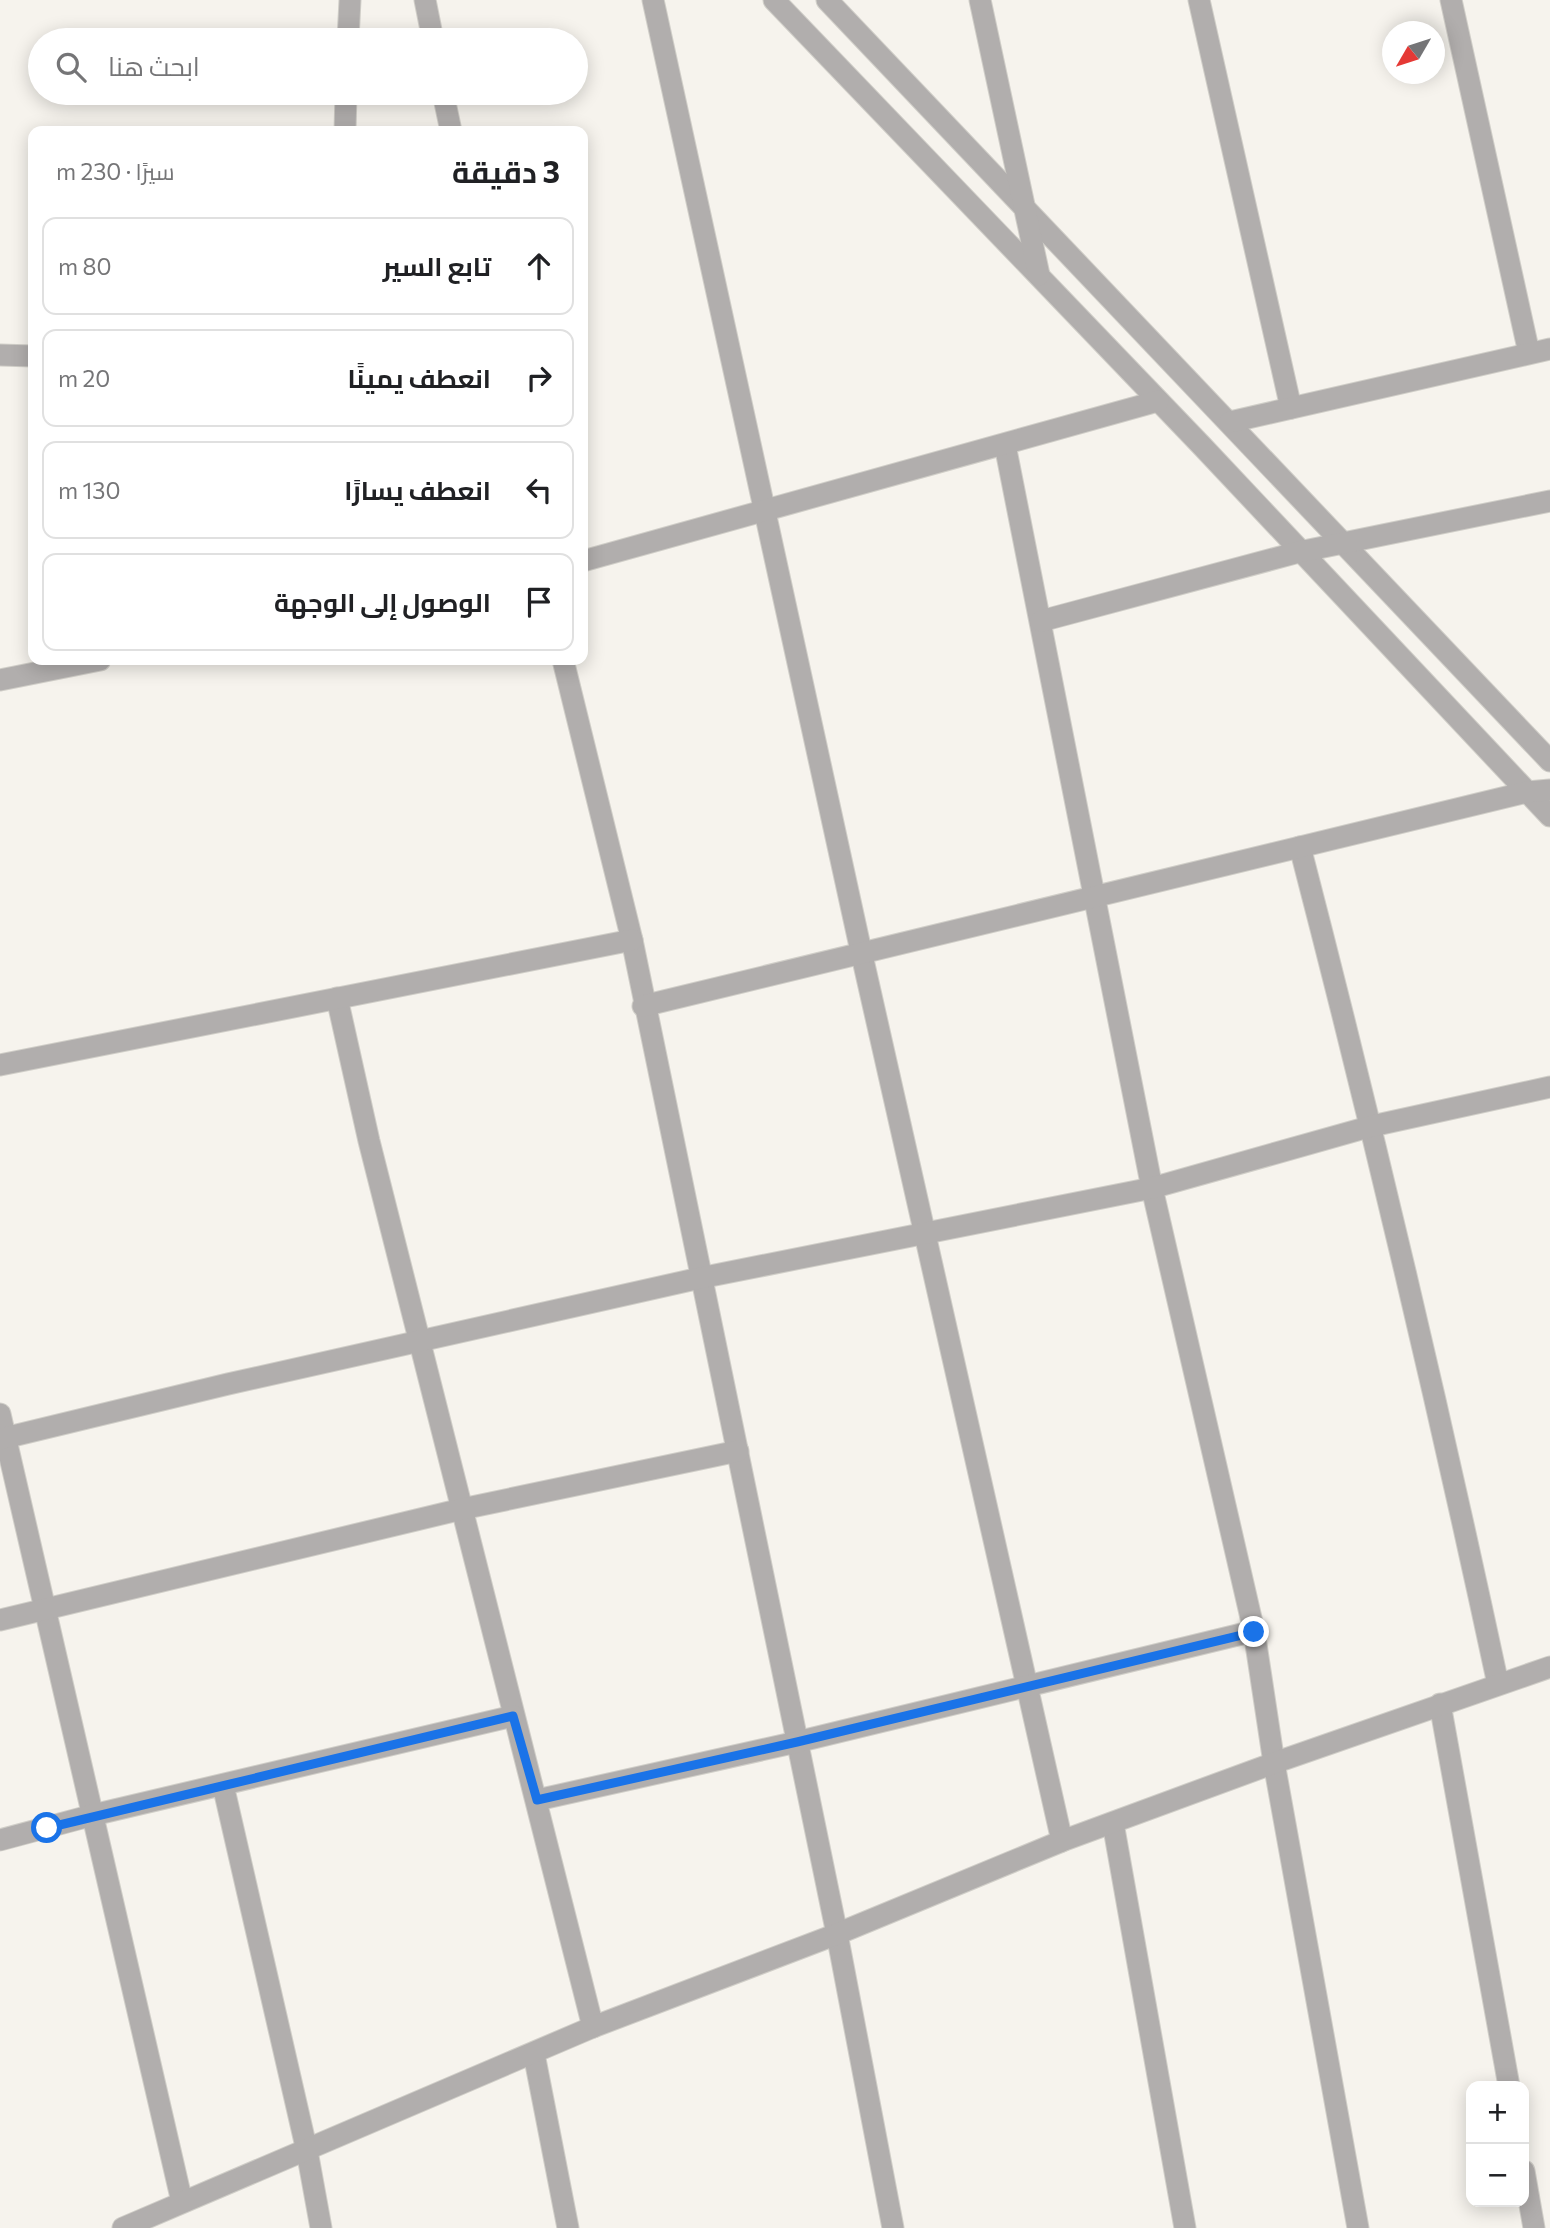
<!DOCTYPE html>
<html lang="ar">
<head>
<meta charset="utf-8">
<style>
  body { margin:0; font-family:Commissioner,Cairo,sans-serif; background:#f2f2f2; color:#202124; direction:rtl }
  .controls { position:absolute; right:21px; bottom:21px; display:grid; overflow:hidden; border-radius:14px; box-shadow:0 4px 18px #0003 }
  .controls button { width:63px; height:63px; display:grid; place-items:center; padding:0; border:0; border-bottom:2px solid #e0e0e0; background:#fff; color:#202124; font:35px sans-serif }
  .compass { position:absolute; left:1382px; top:21px; width:63px; height:63px; border-radius:50%; background:#fff; box-shadow:0 4px 18px #0003; rotate:231deg }
  .stop { position:absolute; width:21px; height:21px; margin:-16px; border:5px solid #1a73e8; border-radius:50%; background:#fff }
  .stop.end { background:#1a73e8; border-color:#fff; box-shadow:0 2px 7px #0008 }
  .list { margin:0; padding:0; list-style:none }
  h2 { display:flex; justify-content:space-between; align-items:center; height:91px; margin:0; padding:0 28px; font-size:30px }
  h2 small { font-size:23px; font-weight:400; color:#757577 }
  .list li { display:grid; grid-template-columns:46px 1fr auto; gap:21px; align-items:center; box-sizing:border-box; height:98px; margin:0 14px 14px; padding:0 14px; border:2px solid #e0e0e0; border-radius:14px }
  .list b { display:block; font-size:26px; white-space:nowrap }
  .list em { font-size:23px; font-style:normal; color:#757577 }
  .icon { flex:none; width:38px; height:38px; fill:none; stroke:currentColor; stroke-width:2; stroke-linecap:round; stroke-linejoin:round }
  .map { position:relative; flex:none; width:1550px; height:2228px; overflow:hidden; direction:ltr }
  .search { position:absolute; background:#fff; box-shadow:0 4px 18px #0003; left:28px; top:28px; width:560px; height:77px; display:flex; align-items:center; gap:18px; box-sizing:border-box; padding:0 24px; border-radius:38px; color:#757577; font-size:26px }
  .panel { position:absolute; background:#fff; box-shadow:0 4px 18px #0003; left:28px; top:126px; width:560px; height:539px; border-radius:14px; direction:rtl }
  .map>svg:first-child { display:block }
</style>
</head>
<body>
<div class="map">
<svg width="1550" height="2228" viewBox="0 0 1550 2228">
  <rect width="100%" height="100%" fill="#f6f3ed"/>
  <g fill="none" stroke-linecap="round" stroke-linejoin="round">
    <g stroke="#d0cec8" stroke-width="23">
      <g id="minor">
        <polyline points="425,0 433,40"/>
        <polyline points="653,0 861,951 1062,1841"/>
        <polyline points="774,0 1202,446 1550,816"/>
        <polyline points="827,0 1550,761"/>
        <polyline points="980,0 1039,275"/>
        <polyline points="1199,0 1291,408"/>
        <polyline points="1451,0 1529,353"/>
        <polyline points="348,40 350,0"/>
        <polyline points="443,93 451,131"/>
        <polyline points="345,131 346,93"/>
        <polyline points="0,355 33,356"/>
        <polyline points="1230,422 1550,349"/>
        <polyline points="1005,445 1152,1188 1254,1631 1274,1763 1358,2228"/>
        <polyline points="583,561 1158,401"/>
        <polyline points="1041,621 1299,552 1550,501"/>
        <polyline points="563,660 632,940 837,1934 893,2228"/>
        <polyline points="0,680 100,660"/>
        <path d="M1300,847C1372,1125 1438,1404 1498,1684"/>
        <polyline points="337,998 369,1141 593,2027"/>
        <polyline points="643,1006 1527,792 1550,790"/>
        <polyline points="0,1065 632,940"/>
        <polyline points="0,1414 182,2202"/>
        <polyline points="0,1439 228,1384 700,1278 1152,1188 1372,1126 1550,1087"/>
        <polyline points="0,1620 462,1509 738,1451"/>
        <polyline points="1440,1704 1509,2086"/>
        <polyline points="223,1785 307,2151 321,2228"/>
        <polyline points="537,1800 797,1742 1254,1631"/>
        <polyline points="1113,1823 1185,2228"/>
        <polyline points="0,1840 93,1815 513,1716"/>
        <polyline points="534,2054 568,2228"/>
        <polyline points="1524,2171 1534,2228"/>
        <polyline points="123,2228 593,2027 837,1934 1062,1841 1274,1763 1550,1667"/>
      </g>
    </g>
    <use href="#minor" stroke="#b1aead" stroke-width="21"/>
  </g>
  <g fill="none" stroke-linecap="round" stroke-linejoin="round">
    <polyline stroke="#1a73e8" stroke-width="9" points="47,1828 513,1716 537,1800 797,1742 1254,1632"/>
  </g>
</svg>
<div class="controls">
<button>+</button>
<button>−</button>
</div>
<svg class="compass" viewBox="-18 -18 36 36"><path d="M0-13l5 13h-10z" fill="#e53935"/><path d="M0 13l5-13h-10z" fill="#757577"/></svg>
<div class="stop" style="left:47px;top:1828px"></div>
<div class="stop end" style="left:1254px;top:1632px"></div>
<div class="search"><svg class="icon" aria-label="search" viewBox="0 0 24 24"><circle cx="10" cy="10" r="6"/><path d="M15 15l6 6"/></svg>ابحث هنا</div>
<section class="panel">
<h2>3 دقيقة<small>سيرًا · 230 m</small></h2>
<ul class="list">
<li><svg class="icon" aria-label="ahead" viewBox="0 0 24 24"><path d="M12 20V5M6 11l6-6 6 6"/></svg><div><b>تابع السير</b></div><em>80 m</em></li>
<li><svg class="icon" aria-label="right" viewBox="0 0 24 24"><path d="M7 20v-9h11M14 6l5 5-5 5"/></svg><div><b>انعطف يمينًا</b></div><em>20 m</em></li>
<li><svg class="icon" aria-label="left" viewBox="0 0 24 24"><path d="M17 20v-9H6M10 6l-5 5 5 5"/></svg><div><b>انعطف يسارًا</b></div><em>130 m</em></li>
<li><svg class="icon" aria-label="arrive" viewBox="0 0 24 24"><path d="M6 21V4h12l-3 4 3 4H6"/></svg><div><b>الوصول إلى الوجهة</b></div></li>
</ul>
</section>
</div>
</body>
</html>
